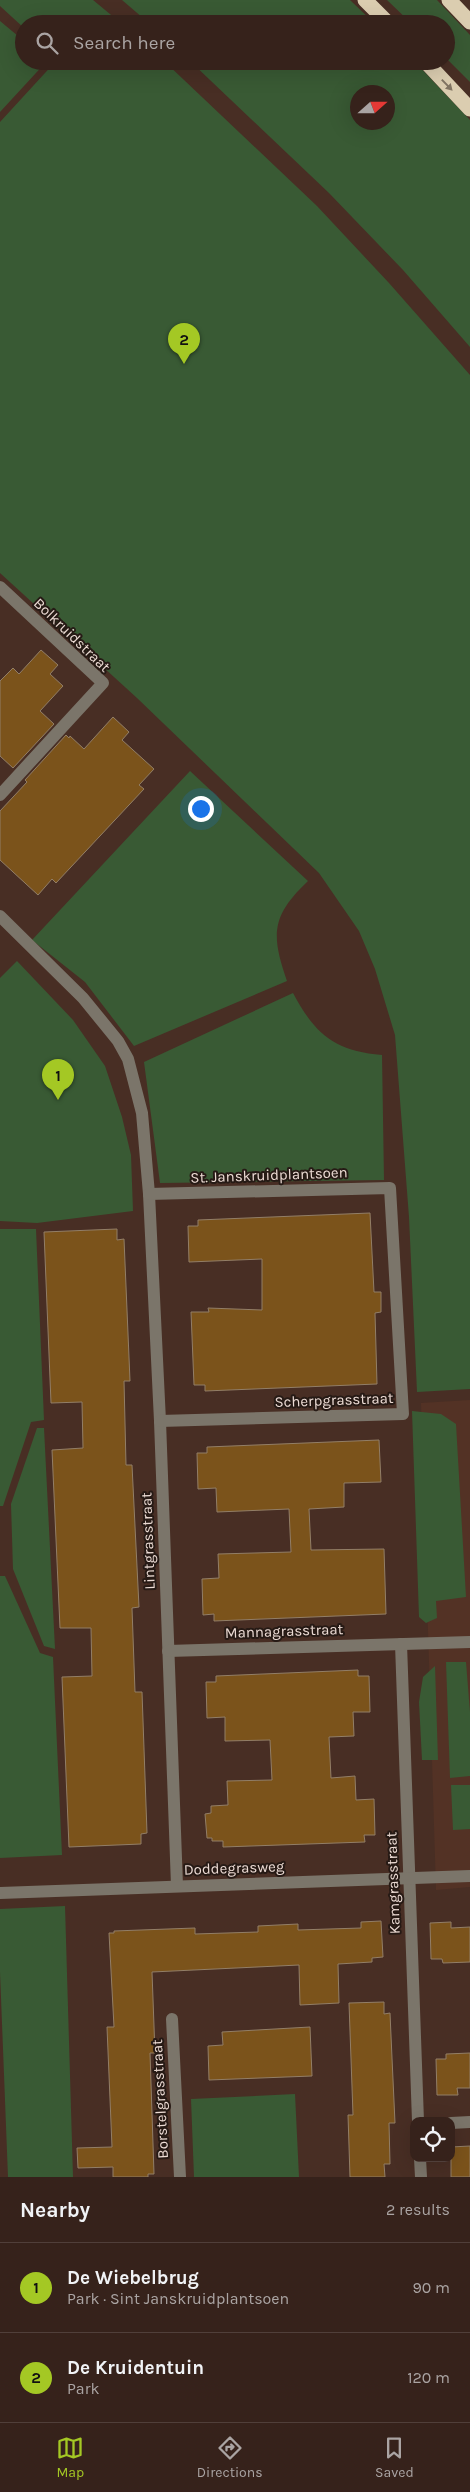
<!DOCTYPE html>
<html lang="en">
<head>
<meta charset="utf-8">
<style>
  body { margin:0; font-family:Karla,sans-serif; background:#3d2a24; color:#f1f3f6 }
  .controls { position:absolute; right:15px; bottom:15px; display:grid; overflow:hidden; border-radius:10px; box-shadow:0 5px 20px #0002 }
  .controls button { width:45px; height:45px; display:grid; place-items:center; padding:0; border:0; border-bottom:1px solid #503f3a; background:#36221b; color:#f1f3f6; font:25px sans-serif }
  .compass { position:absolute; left:350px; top:85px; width:45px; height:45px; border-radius:50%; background:#36221b; box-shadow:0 5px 20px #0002; rotate:69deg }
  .you { position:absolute; left:200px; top:808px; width:18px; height:18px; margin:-12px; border:4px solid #fff; border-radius:50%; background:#1a73e8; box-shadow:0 0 0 8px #1a73e833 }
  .badge { display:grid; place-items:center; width:32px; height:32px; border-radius:50%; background:#a4c824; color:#111; font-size:16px; font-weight:700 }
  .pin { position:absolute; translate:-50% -41px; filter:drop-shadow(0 1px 2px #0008) }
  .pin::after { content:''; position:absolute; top:26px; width:18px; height:15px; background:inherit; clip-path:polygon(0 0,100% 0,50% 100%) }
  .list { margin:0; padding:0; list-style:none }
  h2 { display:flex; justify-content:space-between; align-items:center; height:65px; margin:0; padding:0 20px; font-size:21px }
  h2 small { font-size:16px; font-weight:400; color:#aaa4a3 }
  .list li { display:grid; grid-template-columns:32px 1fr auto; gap:15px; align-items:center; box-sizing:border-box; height:90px; padding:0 20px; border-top:1px solid #503f3a }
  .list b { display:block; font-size:19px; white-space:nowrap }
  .list p { margin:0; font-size:16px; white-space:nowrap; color:#aaa4a3 }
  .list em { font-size:16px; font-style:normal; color:#aaa4a3 }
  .icon { flex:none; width:28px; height:28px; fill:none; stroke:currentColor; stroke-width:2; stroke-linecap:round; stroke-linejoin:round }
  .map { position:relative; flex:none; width:470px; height:2177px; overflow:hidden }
  .search { position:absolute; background:#36221b; box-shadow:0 5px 20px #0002; left:15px; right:15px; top:15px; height:55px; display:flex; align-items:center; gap:12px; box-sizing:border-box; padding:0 18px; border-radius:28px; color:#aaa4a3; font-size:19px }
  .sheet { height:245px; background:#36221b }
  nav { display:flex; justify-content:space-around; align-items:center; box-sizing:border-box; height:70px; border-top:1px solid #503f3a; background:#36221b; font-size:14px; color:#aaa4a3 }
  nav a { display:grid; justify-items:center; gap:2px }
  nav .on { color:#a4c824 }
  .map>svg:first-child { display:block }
</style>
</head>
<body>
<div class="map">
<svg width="470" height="2177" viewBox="0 0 470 2177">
  <rect width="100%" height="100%" fill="#482e24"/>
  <polygon fill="#533225" points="470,1400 470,1887 436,1890 421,1403"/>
  <g fill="#395a34" fill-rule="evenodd">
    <polygon points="0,0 93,0 122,24 24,24 24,28 0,6"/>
    <polygon points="122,0 350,0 375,24 150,24"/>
    <polygon points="387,0 437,0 470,35 470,82 446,58 446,24 412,24"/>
    <polygon points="0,21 24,41 24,61 47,61 0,112"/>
    <polygon points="56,61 164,61 317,206 389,283 470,375 470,1389 417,1392 409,1217 395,1035 375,969 359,931 319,873 137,698 0,573 0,122"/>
    <path d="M190,61H414L470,120V347L403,270L329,193ZM358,92H388V122H358Z"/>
    <path d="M190,771L308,881C271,916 271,935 287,981L134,1046L85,982L32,940Z"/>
    <polygon points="17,961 73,1020 105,1066 122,1117 131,1155 133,1211 37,1223 0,1221 0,978"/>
    <path d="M293,993C315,1034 334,1051 382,1055L384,1180L160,1183L144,1062Z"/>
    <polygon points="0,1229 36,1229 44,1420 31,1422 3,1506 0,1506"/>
    <polygon points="412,1411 441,1414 456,1424 466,1597 436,1601 437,1618 426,1623 419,1617"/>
    <polygon points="37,1428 44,1428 55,1649 44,1646 13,1569 11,1504"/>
    <polygon points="0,1576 5,1576 40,1653 53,1657 62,1855 0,1858"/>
    <polygon points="446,1662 466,1662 470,1712 470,1776 450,1778"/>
    <polygon points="435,1666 438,1760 422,1760 419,1702 423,1677"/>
    <polygon points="451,1785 470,1785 470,1829 453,1830"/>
    <polygon points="65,1906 73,2177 8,2177 0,1972 0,1909"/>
    <polygon points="295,2094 299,2177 194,2177 191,2099"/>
  </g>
  <g fill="#7b531b" stroke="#927e67">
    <polygon points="41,650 58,665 50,674 63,686 40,711 54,724 13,768 0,756 0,681 13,668 19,674"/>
    <polygon points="113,717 129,732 122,740 154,769 139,785 144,789 129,805 56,883 52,879 38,895 0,860 0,811 27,782 25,780 66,735 69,738 70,736 84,749"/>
    <polygon points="370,1213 374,1292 381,1292 381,1312 375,1313 377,1384 205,1391 205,1385 194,1385 191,1312 209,1312 208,1308 262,1310 262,1259 189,1262 188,1226 198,1226 198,1220"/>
    <polygon points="117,1229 117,1240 124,1239 130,1381 124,1381 126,1465 132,1465 139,1607 132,1608 135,1692 142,1692 147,1833 141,1834 141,1844 69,1847 62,1677 92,1676 91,1628 60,1628 52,1450 83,1448 82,1402 51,1403 44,1232"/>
    <polygon points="379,1440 381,1482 344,1483 344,1507 309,1509 311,1550 384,1549 386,1614 214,1621 214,1614 203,1615 202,1579 219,1578 218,1554 291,1552 289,1509 217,1512 216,1488 198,1489 197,1453 207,1453 207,1447"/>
    <polygon points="358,1670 358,1676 369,1676 370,1712 353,1712 354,1736 329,1737 331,1778 355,1776 356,1800 374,1799 375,1835 364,1835 365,1842 223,1847 223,1841 212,1841 212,1838 207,1838 205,1814 211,1813 211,1806 228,1805 227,1781 272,1780 270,1740 225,1741 225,1717 207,1718 206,1682 216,1682 216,1676"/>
    <polygon points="381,1921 383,1957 372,1958 372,1962 338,1964 339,2003 300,2005 299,1965 152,1972 155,2053 150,2053 154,2174 148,2174 148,2177 113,2177 113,2167 78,2168 77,2148 112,2147 107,2027 114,2027 109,1933 114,1933 114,1931 195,1928 195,1934 258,1932 258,1926 298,1924 298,1930 329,1929 361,1928 361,1922"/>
    <polygon points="451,1922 451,1928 470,1927 470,1962 443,1963 442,1959 431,1959 430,1923"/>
    <polygon points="384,2002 384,2014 390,2013 392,2058 395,2123 389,2123 390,2164 384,2164 385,2177 350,2177 348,2115 353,2115 349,2003"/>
    <polygon points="310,2027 312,2076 209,2080 208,2046 223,2045 222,2032"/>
    <polygon points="470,2053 470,2088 457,2088 458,2095 437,2095 436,2059 446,2059 446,2054"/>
    <polygon points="470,2146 470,2177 451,2177 451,2147"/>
  </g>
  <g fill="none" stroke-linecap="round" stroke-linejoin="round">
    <g stroke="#7b756a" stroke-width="12">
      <polyline points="0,587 103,683 0,795"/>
      <polyline points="0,916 83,998 118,1041 128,1059 142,1113 149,1194 160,1421 177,1886"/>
      <polyline points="149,1194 390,1188 403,1414 160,1421"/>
      <polyline points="401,1644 418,2121"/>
      <polyline points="168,1651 470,1642"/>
      <polyline points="0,1893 470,1876"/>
      <polyline points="172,2019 180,2177"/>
      <polyline points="451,2123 470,2122"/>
      <polyline points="420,2158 421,2177"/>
    </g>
    <g stroke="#dbcdb0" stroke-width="15">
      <polyline points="365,0 389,24"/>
      <polyline points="449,0 470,22"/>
      <polyline points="425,61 470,109"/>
    </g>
  </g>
  <defs><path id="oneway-solid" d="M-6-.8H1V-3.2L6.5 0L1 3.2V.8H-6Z" transform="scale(1.25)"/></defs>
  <use fill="#807462" href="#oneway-solid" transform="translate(447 85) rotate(46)"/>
  <g text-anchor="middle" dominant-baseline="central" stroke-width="4" stroke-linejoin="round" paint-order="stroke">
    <g font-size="15" fill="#ecdbd4" stroke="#261a15">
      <text transform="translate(72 635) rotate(44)">Bolkruidstraat</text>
      <text transform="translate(269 1175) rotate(-2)">St. Janskruidplantsoen</text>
      <text transform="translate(334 1400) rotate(-2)">Scherpgrasstraat</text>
      <text transform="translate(148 1541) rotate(-92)">Lintgrasstraat</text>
      <text transform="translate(284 1631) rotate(-2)">Mannagrasstraat</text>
      <text transform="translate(234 1868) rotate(-2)">Doddegrasweg</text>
      <text transform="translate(393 1883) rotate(-92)">Kamgrasstraat</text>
      <text transform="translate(160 2099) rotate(-93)">Borstelgrasstraat</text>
    </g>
  </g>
</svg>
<div class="controls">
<button><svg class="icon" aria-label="locate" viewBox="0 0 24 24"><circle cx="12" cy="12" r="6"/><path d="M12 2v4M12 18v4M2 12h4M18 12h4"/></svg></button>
</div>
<svg class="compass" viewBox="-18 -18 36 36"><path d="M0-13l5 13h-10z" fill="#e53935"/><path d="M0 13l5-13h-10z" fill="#aaa4a3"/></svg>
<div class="you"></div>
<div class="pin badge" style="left:58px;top:1100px">1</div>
<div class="pin badge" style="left:184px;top:364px">2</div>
<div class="search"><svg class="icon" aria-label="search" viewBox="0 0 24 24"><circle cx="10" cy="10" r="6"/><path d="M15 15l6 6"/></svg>Search here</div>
</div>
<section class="sheet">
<h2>Nearby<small>2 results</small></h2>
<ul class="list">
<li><span class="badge">1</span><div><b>De Wiebelbrug</b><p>Park · Sint Janskruidplantsoen</p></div><em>90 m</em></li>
<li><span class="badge">2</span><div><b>De Kruidentuin</b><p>Park</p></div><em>120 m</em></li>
</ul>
</section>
<nav>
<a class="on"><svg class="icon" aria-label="map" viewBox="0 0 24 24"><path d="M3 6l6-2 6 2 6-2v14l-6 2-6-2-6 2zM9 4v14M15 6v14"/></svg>Map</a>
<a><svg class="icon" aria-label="directions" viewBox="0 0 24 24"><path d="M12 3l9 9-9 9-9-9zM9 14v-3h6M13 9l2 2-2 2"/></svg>Directions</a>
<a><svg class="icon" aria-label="saved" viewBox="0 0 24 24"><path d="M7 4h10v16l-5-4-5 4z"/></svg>Saved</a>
</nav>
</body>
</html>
